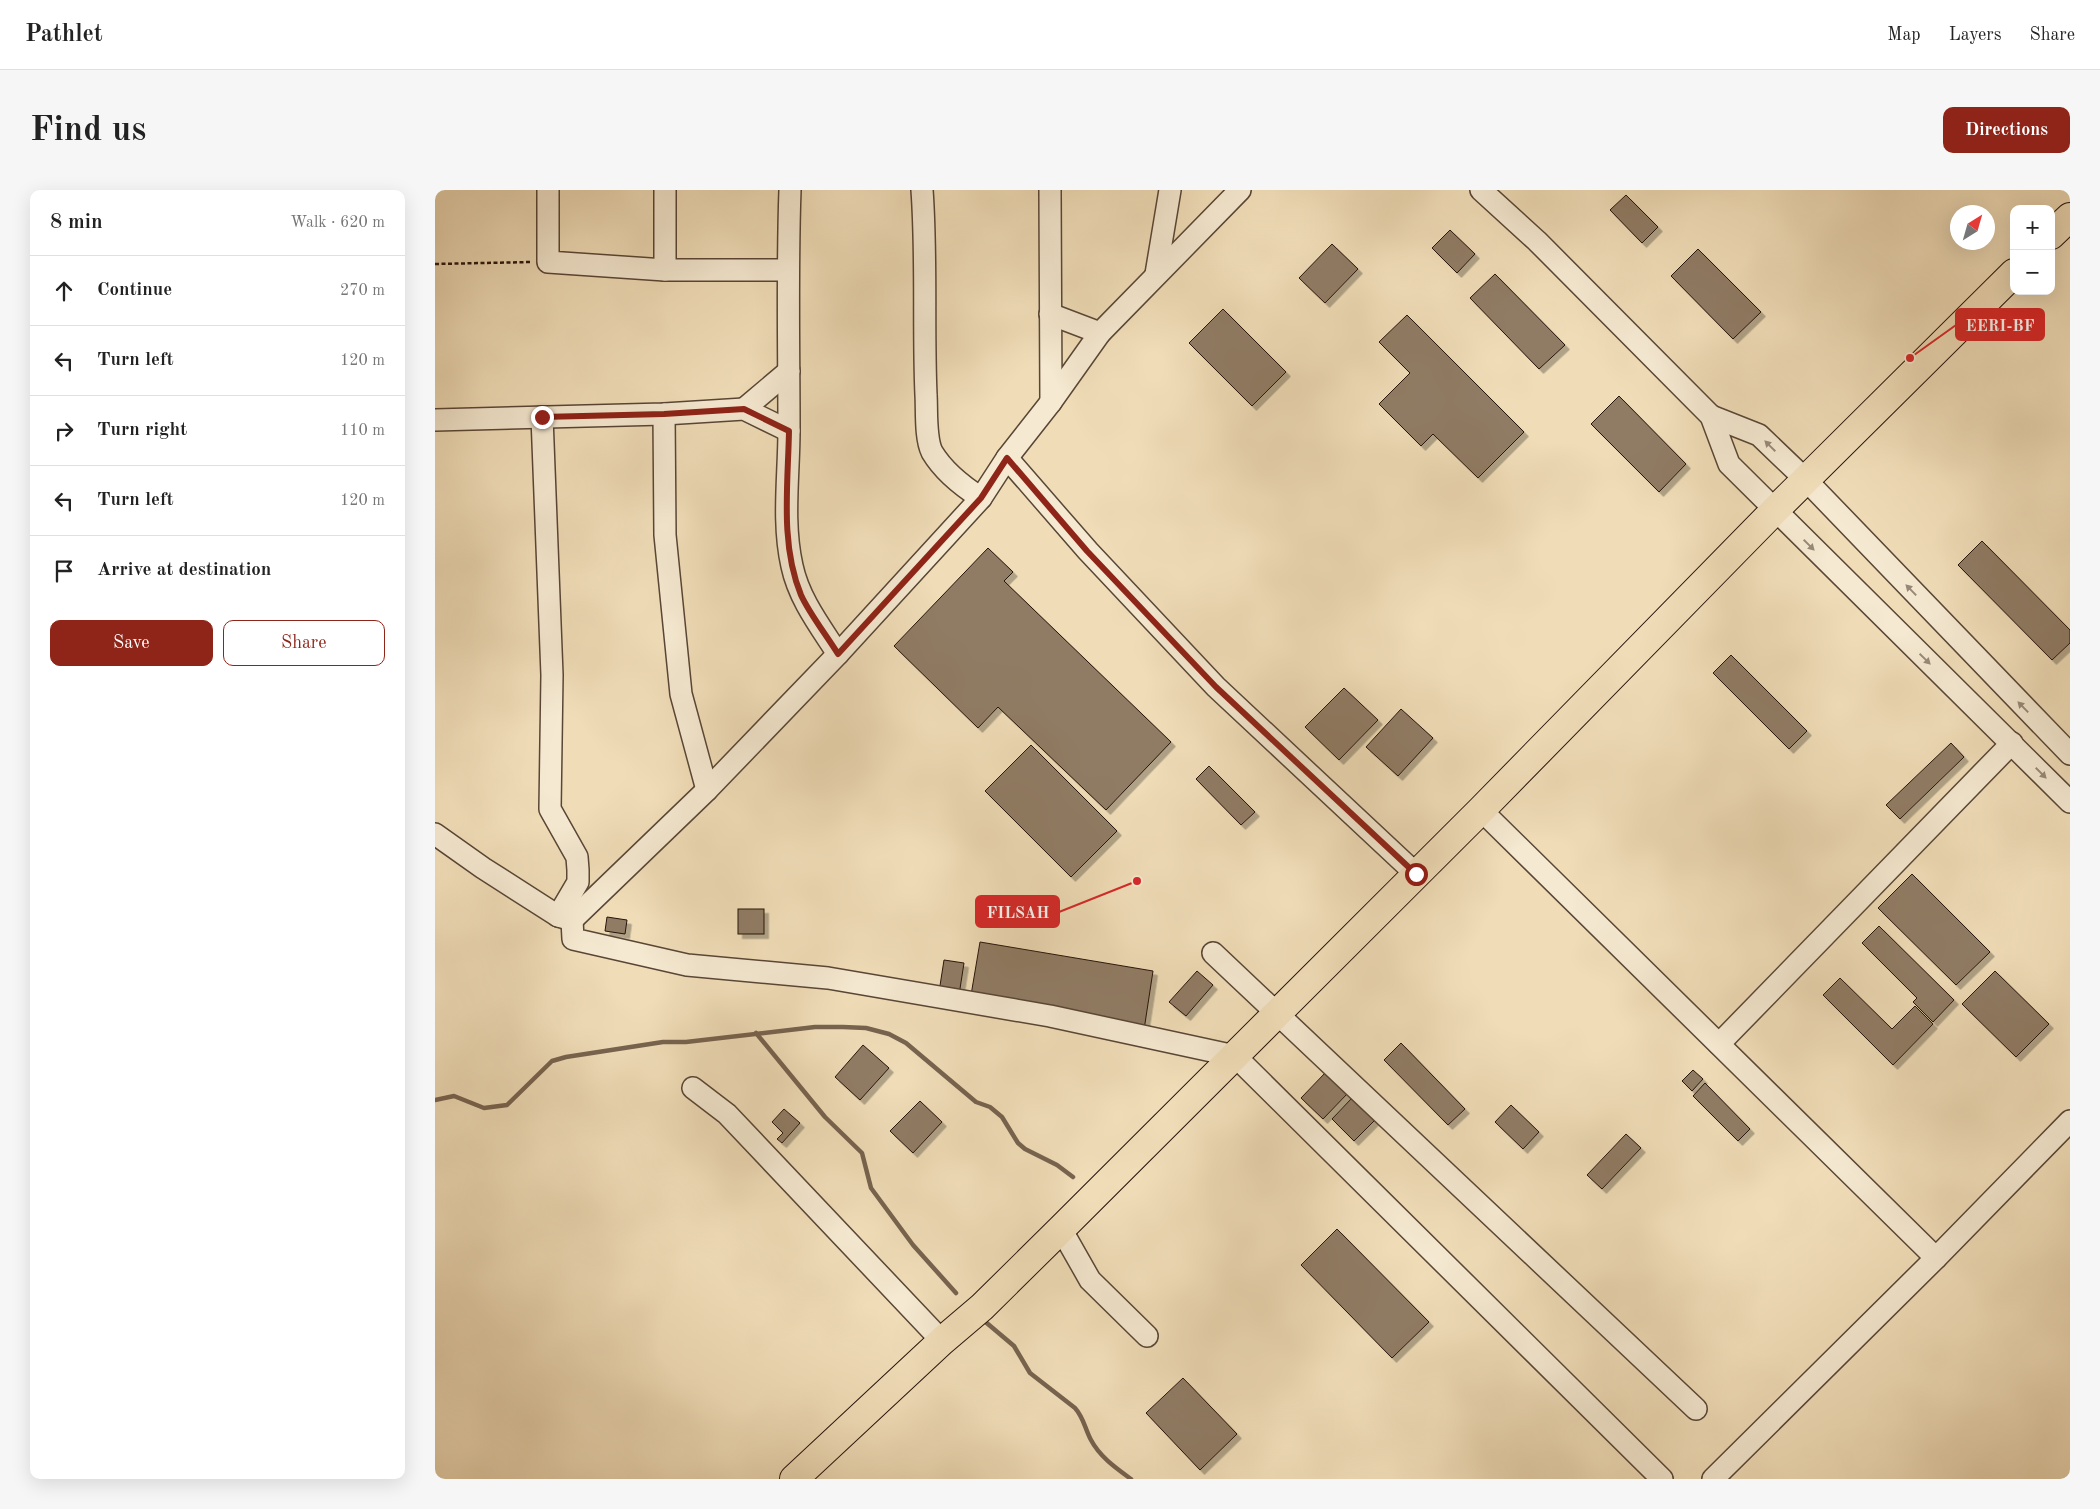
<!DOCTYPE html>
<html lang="en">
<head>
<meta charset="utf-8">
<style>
  body { margin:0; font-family:"Old Standard TT",serif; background:#f6f6f6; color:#222 }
  .controls { position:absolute; right:15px; top:15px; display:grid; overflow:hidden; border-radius:10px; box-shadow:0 5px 20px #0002 }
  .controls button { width:45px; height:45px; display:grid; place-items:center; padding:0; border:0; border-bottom:1px solid #e0e0e0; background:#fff; color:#222; font:25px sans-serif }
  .compass { position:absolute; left:1515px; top:15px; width:45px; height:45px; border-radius:50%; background:#fff; box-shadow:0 5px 20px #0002; rotate:37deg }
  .stop { position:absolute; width:15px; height:15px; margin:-11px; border:4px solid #8f2418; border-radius:50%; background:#fff }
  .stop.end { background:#8f2418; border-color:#fff; box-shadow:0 1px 5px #0008 }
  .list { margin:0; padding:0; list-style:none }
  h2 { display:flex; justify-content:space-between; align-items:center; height:65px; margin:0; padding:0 20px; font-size:21px }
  h2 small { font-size:16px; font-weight:400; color:#767676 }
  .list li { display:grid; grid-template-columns:32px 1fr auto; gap:15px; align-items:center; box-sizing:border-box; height:70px; padding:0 20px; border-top:1px solid #e0e0e0 }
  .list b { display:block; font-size:19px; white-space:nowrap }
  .list em { font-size:16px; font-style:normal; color:#767676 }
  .actions { display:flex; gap:10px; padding:15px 20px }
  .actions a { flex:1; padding:11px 0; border:1px solid #8f2418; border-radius:10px; text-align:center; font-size:18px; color:#8f2418 }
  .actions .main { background:#8f2418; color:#fff }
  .icon { flex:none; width:28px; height:28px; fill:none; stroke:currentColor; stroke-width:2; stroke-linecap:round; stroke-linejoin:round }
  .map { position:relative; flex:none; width:1635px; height:1289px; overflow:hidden; border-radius:10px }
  header { display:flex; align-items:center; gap:30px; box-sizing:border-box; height:70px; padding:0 25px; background:#fff; border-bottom:1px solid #e0e0e0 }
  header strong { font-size:24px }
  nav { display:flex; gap:28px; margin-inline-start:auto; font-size:18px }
  .intro { display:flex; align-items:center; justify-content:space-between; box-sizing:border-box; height:120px; padding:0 30px }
  h1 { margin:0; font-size:35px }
  .button { padding:12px 22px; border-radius:10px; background:#8f2418; color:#fff; font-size:18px; font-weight:700 }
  main { display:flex; gap:30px; padding:0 30px }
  aside { flex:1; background:#fff; border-radius:10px; box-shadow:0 5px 20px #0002 }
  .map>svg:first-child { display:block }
</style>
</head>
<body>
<header>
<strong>Pathlet</strong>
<nav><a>Map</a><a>Layers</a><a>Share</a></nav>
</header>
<div class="intro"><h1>Find us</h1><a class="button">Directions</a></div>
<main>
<aside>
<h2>8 min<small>Walk · 620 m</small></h2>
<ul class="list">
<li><svg class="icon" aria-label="ahead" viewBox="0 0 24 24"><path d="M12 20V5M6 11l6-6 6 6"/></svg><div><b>Continue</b></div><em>270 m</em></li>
<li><svg class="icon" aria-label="left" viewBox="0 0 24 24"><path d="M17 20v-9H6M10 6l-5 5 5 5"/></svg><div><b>Turn left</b></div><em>120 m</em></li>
<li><svg class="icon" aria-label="right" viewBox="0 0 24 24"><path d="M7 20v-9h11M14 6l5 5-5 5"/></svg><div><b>Turn right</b></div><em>110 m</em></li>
<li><svg class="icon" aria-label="left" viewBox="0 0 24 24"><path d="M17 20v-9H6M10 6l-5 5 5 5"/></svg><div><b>Turn left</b></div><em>120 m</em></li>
<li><svg class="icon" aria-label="arrive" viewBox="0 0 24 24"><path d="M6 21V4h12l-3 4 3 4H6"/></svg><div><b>Arrive at destination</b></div></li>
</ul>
<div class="actions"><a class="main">Save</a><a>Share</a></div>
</aside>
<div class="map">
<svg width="1635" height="1289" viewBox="0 0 1635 1289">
  <defs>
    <filter id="shadow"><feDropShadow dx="4.5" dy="4.5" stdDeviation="0" flood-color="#0004"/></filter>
  </defs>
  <rect width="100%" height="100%" fill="#f0ddb8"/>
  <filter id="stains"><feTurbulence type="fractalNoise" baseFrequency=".004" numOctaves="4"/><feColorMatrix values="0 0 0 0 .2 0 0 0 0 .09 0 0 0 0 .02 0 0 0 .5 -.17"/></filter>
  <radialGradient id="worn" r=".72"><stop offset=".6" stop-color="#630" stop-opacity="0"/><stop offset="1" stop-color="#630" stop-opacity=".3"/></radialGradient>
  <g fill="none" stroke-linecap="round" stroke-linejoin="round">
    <g stroke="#77634f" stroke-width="4.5">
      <polyline points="321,843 390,927 427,963 436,998 478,1055 521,1103"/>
      <polyline points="0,910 19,906 49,918 72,915 117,871 131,867 228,852 251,852 380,837 408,837 431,838 454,844 471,853 541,912 555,917 567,927 583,953 590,959 622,975 638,987"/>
      <path d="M547,1129L579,1156L595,1183L640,1218C649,1228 650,1239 656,1250C665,1267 681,1278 696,1289"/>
    </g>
  </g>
  <g fill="#907c65" stroke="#27130b" filter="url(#shadow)">
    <polygon points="1191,5 1223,37 1207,53 1175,20"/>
    <polygon points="1015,40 1040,64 1022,83 997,58"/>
    <polygon points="897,54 923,79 890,113 864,88"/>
    <polygon points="1263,59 1326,122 1298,149 1236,86"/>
    <polygon points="1060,84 1130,155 1104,179 1035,108"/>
    <polygon points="788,119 851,182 817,216 754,153"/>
    <polygon points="972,125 1089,242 1043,288 998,244 986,256 944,214 975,183 944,152"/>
    <polygon points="1184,206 1251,274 1224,302 1156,234"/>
    <polygon points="1547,351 1635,440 1635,453 1617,470 1523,375"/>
    <polygon points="553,358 578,382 569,391 736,552 671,620 563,517 543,538 459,456"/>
    <polygon points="1296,465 1372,541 1354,559 1278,483"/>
    <polygon points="909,498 943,530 904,570 870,537"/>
    <polygon points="966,519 998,548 963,586 931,557"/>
    <polygon points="1516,553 1529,567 1465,629 1451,615"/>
    <polygon points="596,555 682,641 636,687 550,601"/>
    <polygon points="774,576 820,622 806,635 761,589"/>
    <polygon points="1477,684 1555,762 1521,795 1443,718"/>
    <rect x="303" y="719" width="26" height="25"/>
    <polygon points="172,727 192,730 190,744 170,741"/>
    <polygon points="1444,736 1519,810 1498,832 1478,812 1482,808 1427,753"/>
    <polygon points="545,752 718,781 709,840 535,811"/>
    <polygon points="509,770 529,773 524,805 504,802"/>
    <polygon points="762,781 778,795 751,826 734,812"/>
    <polygon points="1560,781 1614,834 1581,867 1527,814"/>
    <polygon points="1405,788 1457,839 1480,816 1498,834 1458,875 1388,805"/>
    <polygon points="966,853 1030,919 1013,935 949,870"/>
    <polygon points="428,855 454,878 425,910 400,887"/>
    <polygon points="1258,880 1268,889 1257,901 1247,891"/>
    <polygon points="891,882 913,903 888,929 866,908"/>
    <polygon points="1270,893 1315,939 1303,951 1258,906"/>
    <polygon points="917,908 940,930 919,951 897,929"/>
    <polygon points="485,911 507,932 478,963 455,941"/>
    <polygon points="1076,915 1104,942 1088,959 1060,932"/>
    <polygon points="349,919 365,933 347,953 342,949 348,943 337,932"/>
    <polygon points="1191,944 1206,958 1167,999 1152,985"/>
    <polygon points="902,1039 994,1132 957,1168 866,1075"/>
    <polygon points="748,1188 802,1244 765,1280 711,1223"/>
  </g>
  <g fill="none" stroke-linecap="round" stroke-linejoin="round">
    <g stroke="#594636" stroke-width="24">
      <g id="minor">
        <polyline points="113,0 113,72 230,80 352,80"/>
        <path d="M355,0C352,80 354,160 354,240C354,285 347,332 357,376C364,409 385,436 403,464"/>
        <path d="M487,0C492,68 488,137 491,205C492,220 490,248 497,262C509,282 527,296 546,308"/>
        <polyline points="615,0 616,212"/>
        <polyline points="1046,0 1102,51 1276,226 1294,274 1635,612"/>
        <polyline points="230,80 230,0"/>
        <polyline points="721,84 735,0"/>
        <polyline points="615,124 665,143"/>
        <polyline points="309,219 354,181"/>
        <polyline points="229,224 230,345 246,504 272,600"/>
        <polyline points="1276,226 1324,245 1371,290 1635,564"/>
        <polyline points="107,227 117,485 115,619 142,667 143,680 143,692 123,726"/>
        <polyline points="0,230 229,224 309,219 354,241"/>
        <polyline points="572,268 653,361 781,497 981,684"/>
        <polyline points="1046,620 1501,1068"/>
        <polyline points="0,644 48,678 123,726 137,730"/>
        <polyline points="137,730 138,749 252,775 393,788 615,826 800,866 1227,1289"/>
        <polyline points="137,730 272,600 403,464 546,308 572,268 616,212 665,143 805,0"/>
        <polyline points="778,763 1261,1219"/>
        <polyline points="1284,854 1577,553"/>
        <polyline points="258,898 292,924 507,1151"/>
        <polyline points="626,1039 655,1090 712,1146"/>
        <polyline points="1278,1289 1501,1068 1635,931"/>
      </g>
    </g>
    <g stroke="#27130b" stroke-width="30">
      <g id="highway">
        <polyline points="1616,45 1635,27"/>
        <polyline points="359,1289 507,1151 547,1117 626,1039 1046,620 1340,320 1579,83"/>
      </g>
    </g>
    <polyline stroke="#27130b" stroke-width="2.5" stroke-dasharray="4 2.5" stroke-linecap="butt" points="0,74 97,72"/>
    <use href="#minor" stroke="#f5e9d1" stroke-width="21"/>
    <use href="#highway" stroke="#f0ddb8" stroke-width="28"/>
  </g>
  <defs><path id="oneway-solid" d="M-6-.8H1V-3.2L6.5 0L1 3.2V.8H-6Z" transform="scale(1.25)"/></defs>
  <g fill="#988978">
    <use href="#oneway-solid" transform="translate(1335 256) rotate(-135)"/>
    <use href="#oneway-solid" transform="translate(1374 355) rotate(45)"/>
    <use href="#oneway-solid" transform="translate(1476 400) rotate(-134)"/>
    <use href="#oneway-solid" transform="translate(1490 469) rotate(44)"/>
    <use href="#oneway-solid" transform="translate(1588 517) rotate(-134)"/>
    <use href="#oneway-solid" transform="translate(1606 583) rotate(45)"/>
  </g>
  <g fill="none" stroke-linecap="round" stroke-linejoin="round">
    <path stroke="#8f2418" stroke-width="6" d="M107,227L229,224L309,219L354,241C353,295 345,354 366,405C374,423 392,446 403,464L546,308L572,268L652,361L781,497L981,684"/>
  </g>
  <path fill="none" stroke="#d62828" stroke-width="2" d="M1475 168L1521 135M702 691L624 722"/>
  <g fill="#d62828" stroke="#f5e9d1" stroke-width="2">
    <circle cx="1475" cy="168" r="5"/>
    <circle cx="702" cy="691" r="5"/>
  </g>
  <g fill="#d62828" stroke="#d62828" stroke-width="2">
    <rect x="1521" y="119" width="88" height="31" rx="5"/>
    <rect x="541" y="706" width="83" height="31" rx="5"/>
  </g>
  <g font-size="16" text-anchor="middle" font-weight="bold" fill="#fff">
    <text x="1565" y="141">EERI-BF</text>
    <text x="583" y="728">FILSAH</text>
  </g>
  <rect width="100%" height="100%" filter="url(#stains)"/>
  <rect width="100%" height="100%" fill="url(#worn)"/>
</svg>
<div class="controls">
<button>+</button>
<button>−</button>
</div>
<svg class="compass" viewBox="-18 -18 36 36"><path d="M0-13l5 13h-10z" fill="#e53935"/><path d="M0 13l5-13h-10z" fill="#767676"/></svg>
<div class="stop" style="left:981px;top:684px"></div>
<div class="stop end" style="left:107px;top:227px"></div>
</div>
</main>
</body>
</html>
